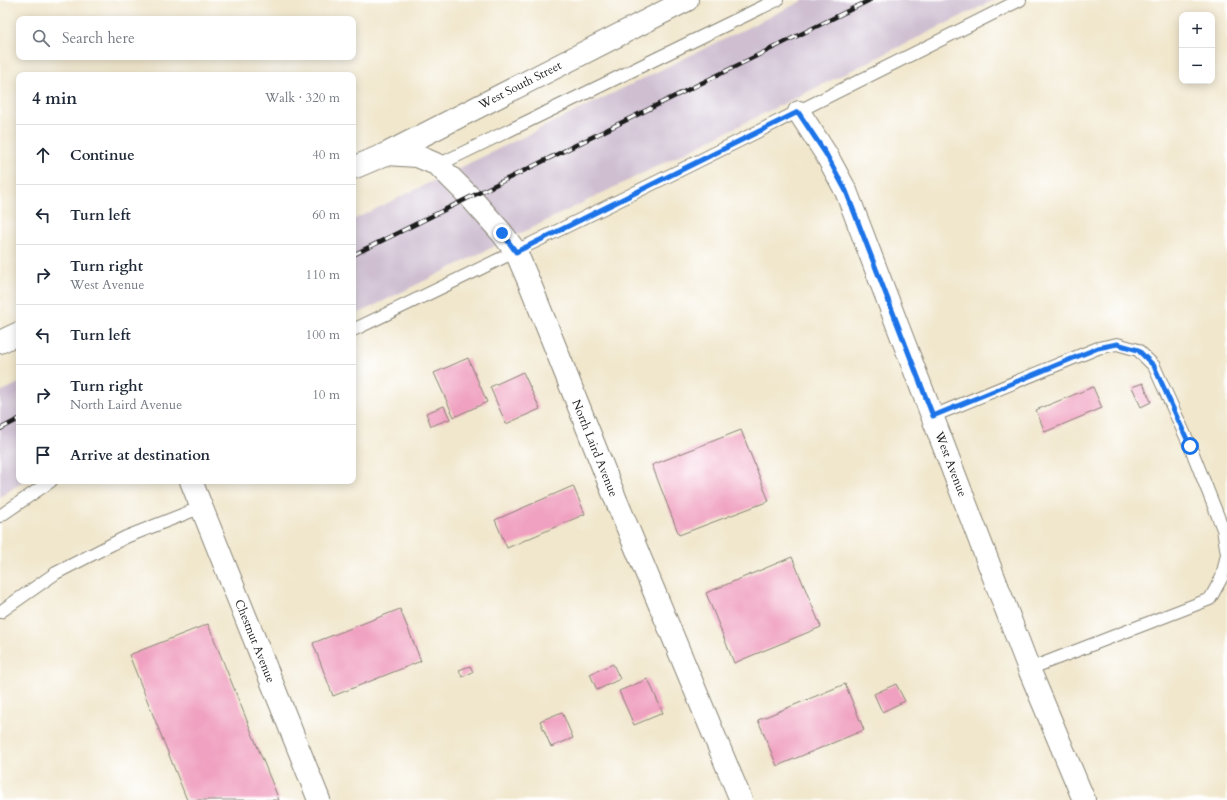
<!DOCTYPE html>
<html lang="en">
<head>
<meta charset="utf-8">
<style>
  body { margin:0; font-family:Cardo,serif; background:#f2f2f3; color:#1f2937 }
  .controls { position:absolute; right:12px; top:12px; display:grid; overflow:hidden; border-radius:8px; box-shadow:0 2px 10px #0003 }
  .controls button { width:36px; height:36px; display:grid; place-items:center; padding:0; border:0; border-bottom:1px solid #e0e1e3; background:#fff; color:#1f2937; font:20px sans-serif }
  .stop { position:absolute; width:12px; height:12px; margin:-9px; border:3px solid #1a73e8; border-radius:50%; background:#fff }
  .stop.end { background:#1a73e8; border-color:#fff; box-shadow:0 1px 4px #0008 }
  .list { margin:0; padding:0; list-style:none }
  h2 { display:flex; justify-content:space-between; align-items:center; height:52px; margin:0; padding:0 16px; font-size:17px }
  h2 small { font-size:13px; font-weight:400; color:#747a83 }
  .list li { display:grid; grid-template-columns:26px 1fr auto; gap:12px; align-items:center; box-sizing:border-box; height:60px; padding:0 16px; border-top:1px solid #e0e1e3 }
  .list b { display:block; font-size:15px; white-space:nowrap }
  .list p { margin:0; font-size:13px; white-space:nowrap; color:#747a83 }
  .list em { font-size:13px; font-style:normal; color:#747a83 }
  .icon { flex:none; width:22px; height:22px; fill:none; stroke:currentColor; stroke-width:2; stroke-linecap:round; stroke-linejoin:round }
  .map { position:relative; flex:none; width:1227px; height:800px; overflow:hidden }
  .search { position:absolute; background:#fff; box-shadow:0 2px 10px #0003; left:16px; top:16px; width:340px; height:44px; display:flex; align-items:center; gap:10px; box-sizing:border-box; padding:0 14px; border-radius:8px; color:#747a83; font-size:15px }
  .panel { position:absolute; background:#fff; box-shadow:0 2px 10px #0003; left:16px; top:72px; width:340px; height:412px; border-radius:8px }
  .map>svg:first-child { display:block }
</style>
</head>
<body>
<div class="map">
<svg width="1227" height="800" viewBox="0 0 1227 800">
  <rect width="100%" height="100%" fill="#fff"/>
  <filter id="ink" filterUnits="userSpaceOnUse"><feTurbulence type="fractalNoise" baseFrequency=".025" numOctaves="2"/><feDisplacementMap in="SourceGraphic" scale="8" xChannelSelector="R" yChannelSelector="G"/><feConvolveMatrix kernelMatrix="1 2 1 2 8 2 1 2 1" color-interpolation-filters="sRGB"/></filter>
  <filter id="wash" filterUnits="userSpaceOnUse"><feTurbulence type="fractalNoise" baseFrequency=".012" numOctaves="4" result="noise"/><feDisplacementMap in="SourceGraphic" scale="16" xChannelSelector="R" yChannelSelector="G"/><feGaussianBlur stdDeviation="0.9" result="paint"/><feColorMatrix in="noise" values="0 0 0 0 0 0 0 0 0 0 0 0 0 0 0 0 0 1.4 0 .05"/><feComposite in="paint" operator="in"/></filter>
  <g filter="url(#wash)">
    <rect width="100%" height="100%" fill="#f1e7cd"/>
    <g fill="#cebed0">
      <polygon points="804,0 994,0 353,316 353,220"/>
      <polygon points="19,383 19,481 24,481 0,497 0,392"/>
    </g>
    <g id="blocks">
      <g fill="#f0a0c0">
        <polygon points="468,358 487,402 454,417 434,373"/>
        <polygon points="523,372 540,409 506,424 490,387"/>
        <polygon points="1143,383 1151,402 1141,407 1132,387"/>
        <polygon points="1093,387 1102,408 1045,432 1036,410"/>
        <polygon points="444,406 450,419 431,426 426,413"/>
        <polygon points="741,430 769,501 679,535 652,465"/>
        <polygon points="573,486 585,514 507,548 495,520"/>
        <polygon points="792,557 821,627 734,663 706,593"/>
        <polygon points="400,609 421,661 333,696 313,643"/>
        <polygon points="208,624 279,800 187,800 129,655"/>
        <polygon points="613,664 620,679 597,690 590,674"/>
        <polygon points="470,666 473,672 462,677 459,670"/>
        <polygon points="648,679 663,713 634,725 619,691"/>
        <polygon points="845,684 864,730 777,766 758,720"/>
        <polygon points="896,684 905,701 882,712 874,694"/>
        <polygon points="562,712 573,738 551,747 540,721"/>
      </g>
    </g>
  </g>
  <g filter="url(#ink)">
    <use href="#blocks" fill-opacity="0" stroke="#868274" stroke-width="1"/>
    <g fill="none" stroke-linecap="round" stroke-linejoin="round">
      <g stroke="#868274" stroke-width="14">
        <g id="service">
          <polyline points="438,165 777,0"/>
          <path d="M353,330C577,223 798,112 1020,0"/>
          <polyline points="933,416 1098,348 1117,344 1138,350 1154,366 1190,446 1223,529 1227,554 1222,577 1210,599 1029,669"/>
          <polyline points="0,516 51,481"/>
          <polyline points="0,612 56,573 126,537 202,507"/>
        </g>
      </g>
      <g stroke="#868274" stroke-width="24">
        <g id="minor">
          <polyline points="799,112 826,154 846,191 1029,669 1084,800"/>
          <polyline points="386,154 687,0"/>
          <polyline points="191,481 319,800"/>
        </g>
      </g>
      <g stroke="#868274" stroke-width="24">
        <g id="tertiary">
          <polyline points="353,168 386,154 417,156 438,165 470,197 502,233 516,252 532,289 616,500 741,800"/>
          <polyline points="0,342 19,333"/>
        </g>
      </g>
      <use href="#service" stroke="#fff" stroke-width="12"/>
      <use href="#minor" stroke="#fff" stroke-width="22"/>
      <use href="#tertiary" stroke="#fff" stroke-width="22"/>
      <g stroke="#1c1c1c" stroke-width="4.5">
        <g id="rail">
          <polyline points="353,255 870,0"/>
          <polyline points="0,429 19,419"/>
        </g>
      </g>
      <use href="#rail" stroke="#fff" stroke-width="3" stroke-dasharray="9" stroke-linecap="butt"/>
    </g>
  </g>
  <g fill="none" stroke-linecap="round" stroke-linejoin="round" filter="url(#ink)">
    <polyline stroke="#1a73e8" stroke-width="5" points="502,233 516,252 798,112 826,154 846,191 933,416 1098,348 1117,344 1138,350 1154,366 1190,446"/>
  </g>
  <g text-anchor="middle" dominant-baseline="central" stroke-width="4" stroke-linejoin="round" paint-order="stroke">
    <g font-size="12" fill="#1c1c1c" stroke="#fff">
      <text transform="translate(520 85) rotate(-27)">West South Street</text>
      <text transform="translate(595 448) rotate(68)">North Laird Avenue</text>
      <text transform="translate(951 464) rotate(69)">West Avenue</text>
      <text transform="translate(255 641) rotate(68)">Chestnut Avenue</text>
    </g>
  </g>
</svg>
<div class="controls">
<button>+</button>
<button>−</button>
</div>
<div class="stop" style="left:1190px;top:446px"></div>
<div class="stop end" style="left:502px;top:233px"></div>
<div class="search"><svg class="icon" aria-label="search" viewBox="0 0 24 24"><circle cx="10" cy="10" r="6"/><path d="M15 15l6 6"/></svg>Search here</div>
<section class="panel">
<h2>4 min<small>Walk · 320 m</small></h2>
<ul class="list">
<li><svg class="icon" aria-label="ahead" viewBox="0 0 24 24"><path d="M12 20V5M6 11l6-6 6 6"/></svg><div><b>Continue</b></div><em>40 m</em></li>
<li><svg class="icon" aria-label="left" viewBox="0 0 24 24"><path d="M17 20v-9H6M10 6l-5 5 5 5"/></svg><div><b>Turn left</b></div><em>60 m</em></li>
<li><svg class="icon" aria-label="right" viewBox="0 0 24 24"><path d="M7 20v-9h11M14 6l5 5-5 5"/></svg><div><b>Turn right</b><p>West Avenue</p></div><em>110 m</em></li>
<li><svg class="icon" aria-label="left" viewBox="0 0 24 24"><path d="M17 20v-9H6M10 6l-5 5 5 5"/></svg><div><b>Turn left</b></div><em>100 m</em></li>
<li><svg class="icon" aria-label="right" viewBox="0 0 24 24"><path d="M7 20v-9h11M14 6l5 5-5 5"/></svg><div><b>Turn right</b><p>North Laird Avenue</p></div><em>10 m</em></li>
<li><svg class="icon" aria-label="arrive" viewBox="0 0 24 24"><path d="M6 21V4h12l-3 4 3 4H6"/></svg><div><b>Arrive at destination</b></div></li>
</ul>
</section>
</div>
</body>
</html>
